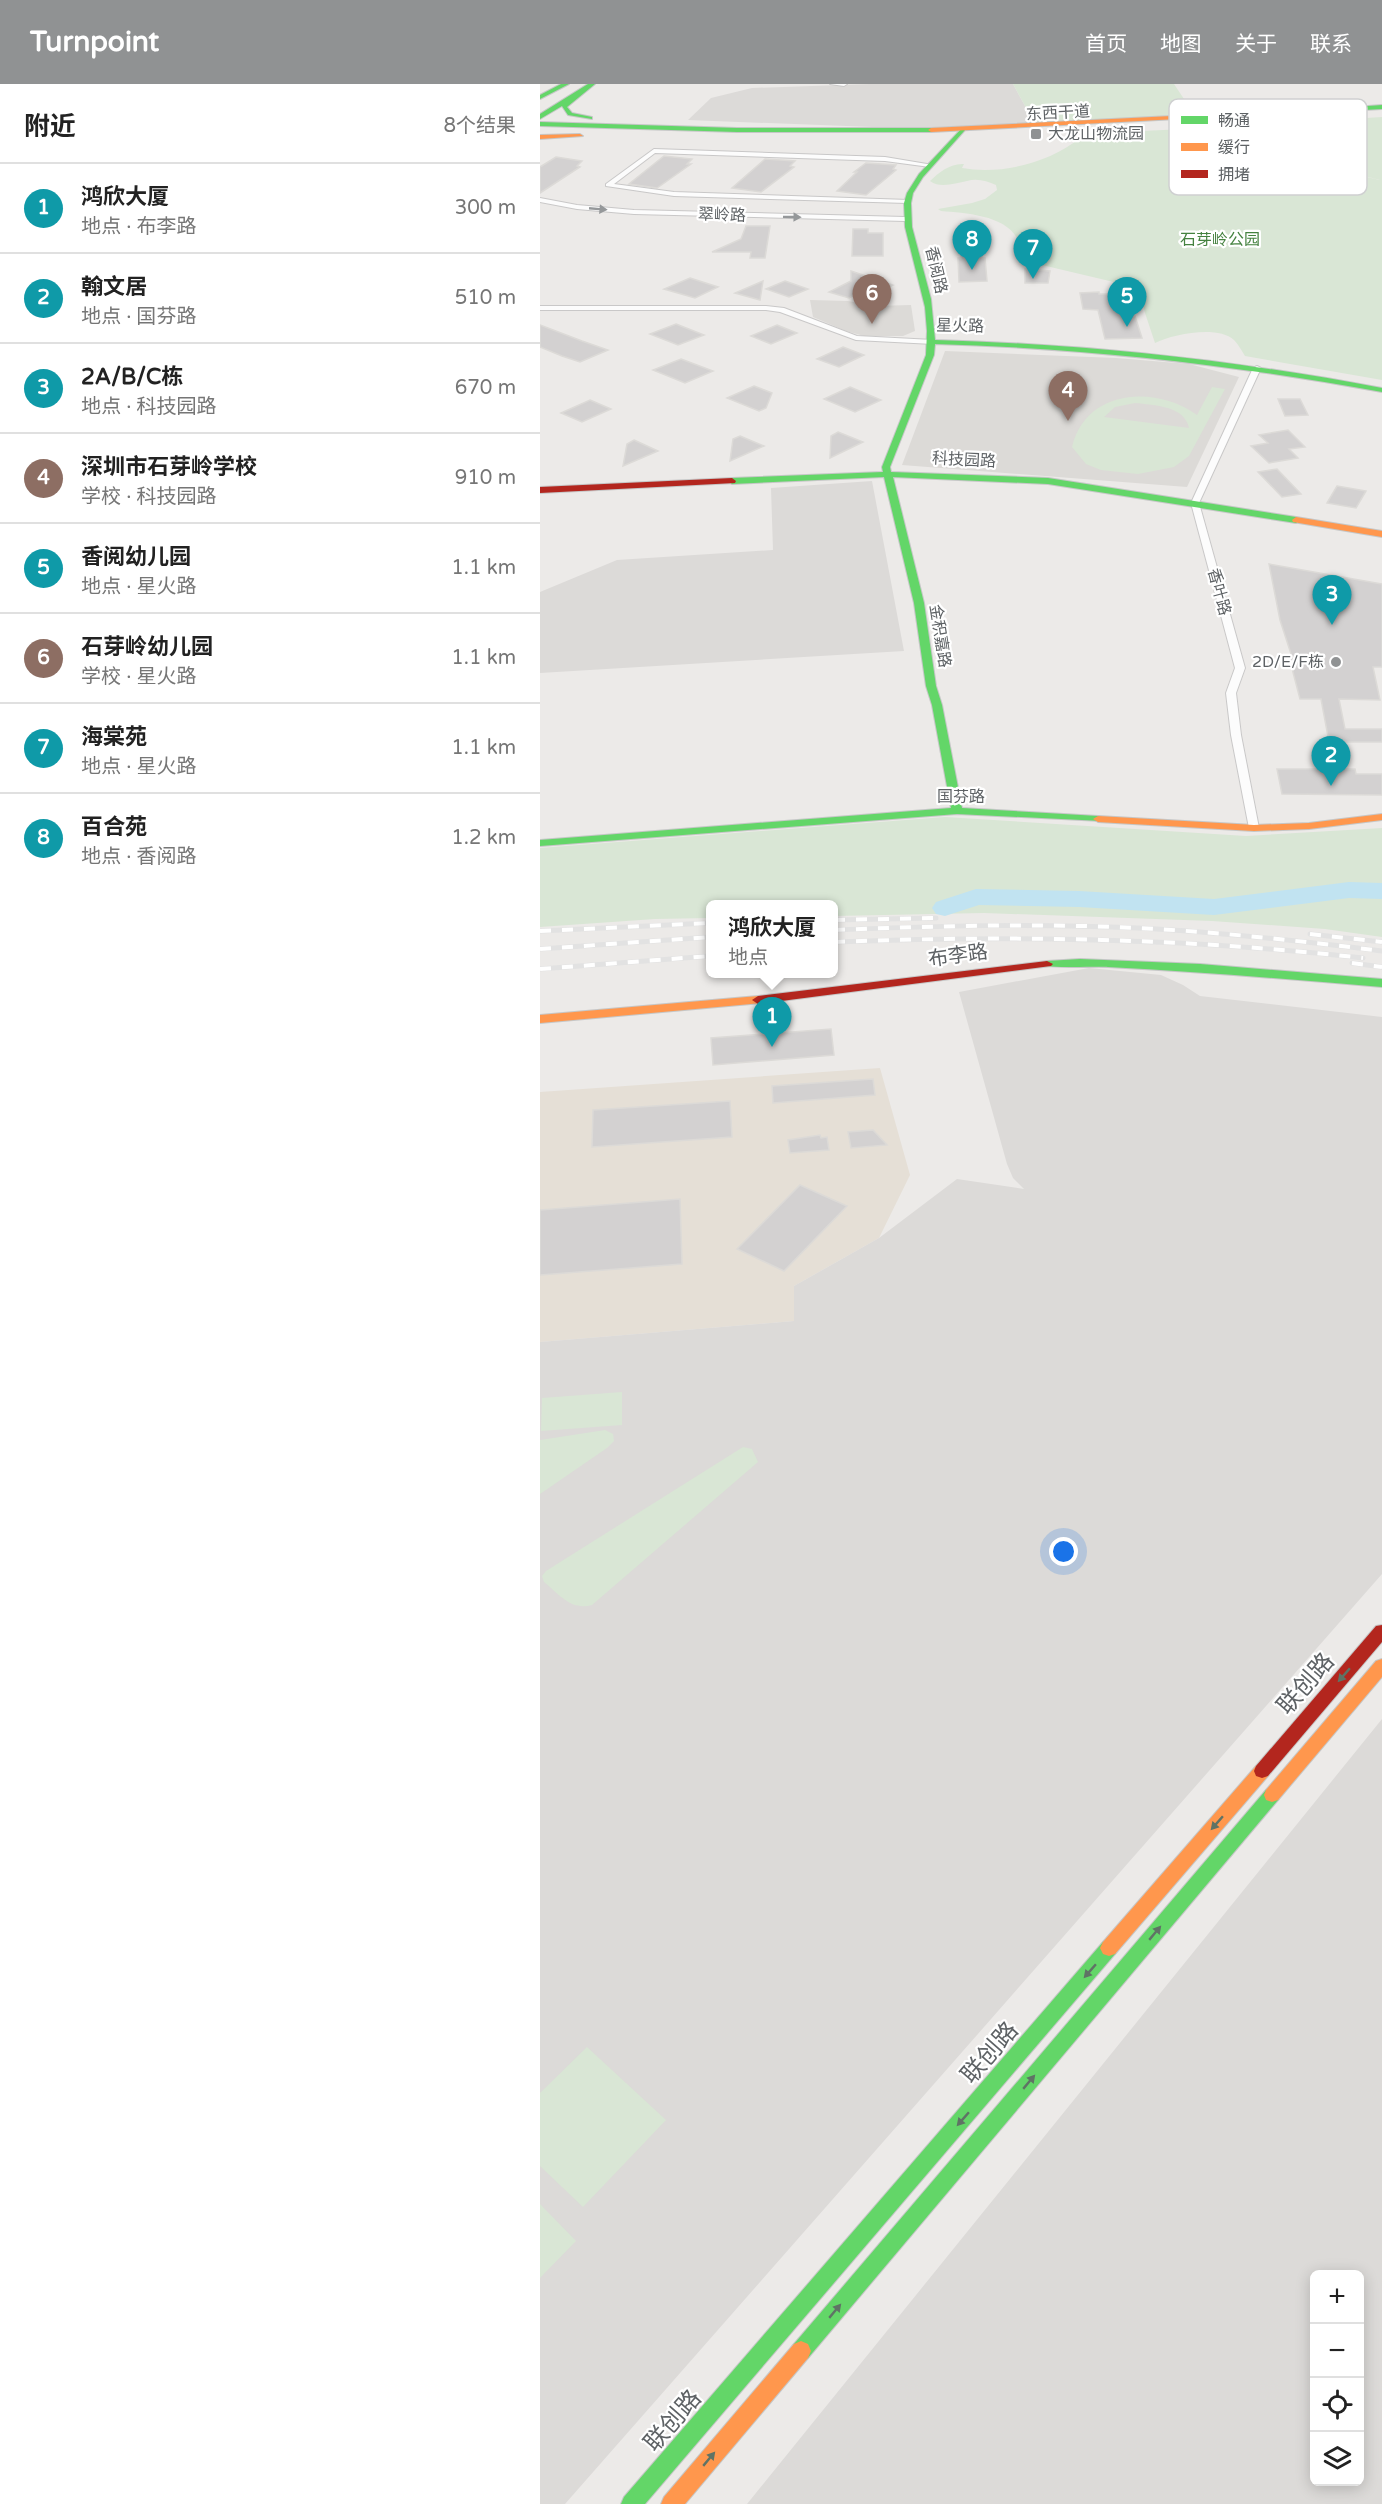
<!DOCTYPE html>
<html lang="zh">
<head>
<meta charset="utf-8">
<style>
  body { margin:0; font-family:"Varela Round","Noto Sans SC",sans-serif; background:#f2f2f2; color:#222 }
  .controls { position:absolute; right:18px; bottom:18px; display:grid; overflow:hidden; border-radius:9px; box-shadow:0 3px 15px #0003 }
  .controls button { width:54px; height:54px; display:grid; place-items:center; padding:0; border:0; border-bottom:2px solid #e0e0e0; background:#fff; color:#222; font:30px sans-serif }
  .you { position:absolute; left:524px; top:1468px; width:21px; height:21px; margin:-15px; border:4px solid #fff; border-radius:50%; background:#1a73e8; box-shadow:0 0 0 9px #1a73e833 }
  .badge { display:grid; place-items:center; width:39px; height:39px; border-radius:50%; background:#909293; color:#fff; font-size:20px; font-weight:700 }
  .pin { position:absolute; translate:-50% -50px; filter:drop-shadow(0 2px 3px #0008) }
  .pin::after { content:''; position:absolute; top:32px; width:21px; height:18px; background:inherit; clip-path:polygon(0 0,100% 0,50% 100%) }
  .popup { position:absolute; left:166px; top:816px; width:132px; height:78px; box-sizing:border-box; display:grid; place-content:center; border-radius:9px; background:#fff; filter:drop-shadow(0 2px 4px #0005); font-size:20px; white-space:nowrap; color:#767676 }
  .popup b { font-size:22px; color:#222 }
  .popup::after { content:''; position:absolute; left:50%; top:100%; margin-left:-12px; border:12px solid transparent; border-top-color:#fff }
  .list { margin:0; padding:0; list-style:none }
  h2 { display:flex; justify-content:space-between; align-items:center; height:78px; margin:0; padding:0 24px; font-size:26px }
  h2 small { font-size:20px; font-weight:400; color:#767676 }
  .list li { display:grid; grid-template-columns:39px 1fr auto; gap:18px; align-items:center; box-sizing:border-box; height:90px; padding:0 24px; border-top:2px solid #e0e0e0 }
  .list b { display:block; font-size:22px; white-space:nowrap }
  .list p { margin:0; font-size:20px; white-space:nowrap; color:#767676 }
  .list em { font-size:20px; font-style:normal; color:#767676 }
  .icon { flex:none; width:33px; height:33px; fill:none; stroke:currentColor; stroke-width:2; stroke-linecap:round; stroke-linejoin:round }
  .map { position:relative; flex:none; width:842px; height:2420px; overflow:hidden }
  header { display:flex; align-items:center; gap:36px; box-sizing:border-box; height:84px; padding:0 30px; background:#909293; color:#fff }
  header strong { font-size:28px }
  nav { display:flex; gap:33px; margin-inline-start:auto; font-size:21px }
  main { display:flex }
  aside { flex:1; background:#fff }
  .map>svg:first-child { display:block }
</style>
</head>
<body>
<header>
<strong>Turnpoint</strong>
<nav><a>首页</a><a>地图</a><a>关于</a><a>联系</a></nav>
</header>
<main>
<aside>
<h2>附近<small>8个结果</small></h2>
<ul class="list">
<li><span class="badge" style="background:#0f9aa8">1</span><div><b>鸿欣大厦</b><p>地点 · 布李路</p></div><em>300 m</em></li>
<li><span class="badge" style="background:#0f9aa8">2</span><div><b>翰文居</b><p>地点 · 国芬路</p></div><em>510 m</em></li>
<li><span class="badge" style="background:#0f9aa8">3</span><div><b>2A/B/C栋</b><p>地点 · 科技园路</p></div><em>670 m</em></li>
<li><span class="badge" style="background:#8d6e63">4</span><div><b>深圳市石芽岭学校</b><p>学校 · 科技园路</p></div><em>910 m</em></li>
<li><span class="badge" style="background:#0f9aa8">5</span><div><b>香阅幼儿园</b><p>地点 · 星火路</p></div><em>1.1 km</em></li>
<li><span class="badge" style="background:#8d6e63">6</span><div><b>石芽岭幼儿园</b><p>学校 · 星火路</p></div><em>1.1 km</em></li>
<li><span class="badge" style="background:#0f9aa8">7</span><div><b>海棠苑</b><p>地点 · 星火路</p></div><em>1.1 km</em></li>
<li><span class="badge" style="background:#0f9aa8">8</span><div><b>百合苑</b><p>地点 · 香阅路</p></div><em>1.2 km</em></li>
</ul>
</aside>
<div class="map">
<svg width="842" height="2420" viewBox="0 0 842 2420">
  <rect width="100%" height="100%" fill="#eceae8"/>
  <polygon fill="#e5dfd6" points="340,984 370,1091 339,1154 254,1202 254,1237 0,1258 0,1008"/>
  <g fill="#dcdad8" fill-rule="evenodd">
    <polygon points="330,0 473,0 495,40 359,44 148,36 171,14 212,4"/>
    <polygon points="332,397 364,567 0,589 0,508 77,476 233,466 231,404"/>
    <polygon points="549,884 621,891 643,901 660,912 842,933 842,1490 25,2420 0,2420 0,1258 254,1237 254,1202 339,1154 417,1095 484,1105 473,1094 467,1080 419,908"/>
    <path d="M842,1635V2420H207ZM774,2190H820V2398H774Z"/>
  </g>
  <g fill="#dcdad7">
    <polygon points="270,216 308,217 336,222 371,221 375,247 363,252 324,252 306,247 273,233"/>
    <polygon points="405,267 576,274 649,280 699,293 647,403 362,381"/>
  </g>
  <g fill="#d9e6d5" fill-rule="evenodd">
    <polygon points="473,0 634,0 654,30 495,40"/>
    <path d="M842,33V296L705,272C702,267 698,260 694,256C678,241 633,250 615,259L605,229L599,204L485,177C481,170 481,161 477,154C464,131 425,129 401,127L398,125L432,119L445,115L457,106L456,101C447,97 437,94 427,97C415,99 401,105 390,97C399,88 411,79 424,80L422,84C461,91 509,79 540,54V50L706,42L735,80L752,87L794,80L800,87L840,96L801,86L763,38Z"/>
    <path d="M672,303L685,305L649,372L634,383L598,390L561,386L546,380L532,363C546,305 615,301 657,331ZM595,319C614,321 645,322 649,344L564,333L575,323Z"/>
    <polygon points="405,733 706,752 842,744 842,853 785,845 672,837 444,829 294,832 294,820 170,820 170,834 115,835 0,843 0,764"/>
    <polygon points="82,1308 82,1341 1,1347 2,1314"/>
    <polygon points="65,1346 73,1350 74,1357 67,1364 0,1410 0,1356"/>
    <path d="M203,1363L212,1365L218,1378L52,1521C31,1527 19,1510 4,1498L2,1492L6,1487Z"/>
    <polygon points="47,1963 126,2036 43,2123 0,2082 0,2009"/>
    <polygon points="0,2120 36,2157 0,2194"/>
  </g>
  <g fill="none" stroke-linecap="round" stroke-linejoin="round">
    <polygon fill="#c1e3f1" fill-rule="evenodd" points="809,798 842,799 842,815 809,814 674,831 539,823 439,821 405,832 396,830 392,824 396,818 436,805 539,807 674,815"/>
  </g>
  <g fill="#d3d1d1" stroke="#dcdad7" stroke-width="1.5">
    <polygon points="124,72 152,75 147,80 151,80 117,104 89,100"/>
    <polygon points="16,73 42,77 37,82 40,83 0,109 0,83"/>
    <polygon points="225,75 255,77 250,82 254,83 221,108 192,104"/>
    <polygon points="326,79 356,81 353,85 356,86 326,111 297,107 317,88 314,88"/>
    <polygon points="206,142 230,142 225,174 210,174 211,168 172,168 201,155"/>
    <polygon points="313,145 328,145 328,149 343,149 343,172 312,172"/>
    <polygon points="421,167 441,169 442,174 445,174 447,197 419,198 418,174 421,174"/>
    <polygon points="485,185 510,187 508,199 485,199"/>
    <polygon points="311,187 353,201 332,211 322,207 309,214 289,208 311,197"/>
    <polygon points="150,194 178,203 155,214 124,205"/>
    <polygon points="223,197 220,216 195,209"/>
    <polygon points="245,197 268,205 249,213 226,205"/>
    <polygon points="559,208 559,210 575,210 582,233 595,232 602,254 565,255 558,226 543,225 540,209"/>
    <polygon points="136,240 164,251 138,261 110,250"/>
    <polygon points="0,241 42,257 68,266 40,278 22,272 0,263"/>
    <polygon points="237,241 257,249 231,260 211,252"/>
    <polygon points="303,263 324,271 299,283 277,275"/>
    <polygon points="141,275 173,287 145,299 113,286"/>
    <polygon points="214,302 232,309 226,324 219,327 187,314"/>
    <polygon points="310,303 341,316 315,328 284,315"/>
    <polygon points="738,315 760,315 768,331 745,332"/>
    <polygon points="50,316 71,325 42,338 21,329"/>
    <polygon points="748,346 765,363 749,365 758,374 729,379 711,362 728,359 719,351"/>
    <polygon points="298,348 323,358 290,374 291,352"/>
    <polygon points="200,352 224,362 190,377 193,355"/>
    <polygon points="94,356 118,367 83,382 87,360"/>
    <polygon points="737,385 761,410 742,413 718,388"/>
    <polygon points="797,402 826,407 816,424 787,419"/>
    <polygon points="729,480 842,500 842,583 833,583 840,616 799,615 805,645 842,645 842,658 789,658 781,615 760,615 749,573 752,573 740,536"/>
    <polygon points="737,685 815,685 816,690 842,690 842,711 742,710"/>
    <polygon points="291,945 294,971 173,981 171,954"/>
    <polygon points="333,995 335,1011 233,1019 232,1002"/>
    <polygon points="190,1017 192,1053 52,1063 53,1026"/>
    <polygon points="333,1046 347,1061 311,1064 308,1048"/>
    <polygon points="280,1051 281,1054 287,1053 289,1066 250,1069 248,1056"/>
    <polygon points="260,1101 307,1122 244,1187 197,1165"/>
    <polygon points="140,1115 142,1180 0,1191 0,1126"/>
  </g>
  <g fill="none" stroke-linecap="round" stroke-linejoin="round">
    <g stroke="#c9c8c8" stroke-width="2">
      <g id="street">
        <polygon points="290,0 307,0 304,2"/>
        <polygon points="114,65 345,73 393,81 390,83 345,77 115,69 74,100 134,108 369,116 367,119 134,112 66,102 66,100"/>
        <polygon points="0,114 37,121 94,126 365,133 368,135 365,137 94,130 37,125 0,118"/>
        <polygon points="0,222 226,222 244,224 317,252 393,256 397,258 393,260 316,256 240,228 226,226 0,226"/>
        <polygon points="717,282 721,284 659,419 705,584 696,609 701,651 719,744 714,747 709,744 691,651 686,609 695,584 651,419 713,284"/>
      </g>
    </g>
    <g stroke="#c6c7c7" stroke-width="2">
      <g id="fast">
        <polygon points="21,0 29,0 0,15 0,11"/>
        <polygon points="48,0 55,0 27,23 32,29 52,33 52,35 28,31 22,22 0,35 0,30"/>
        <polygon points="842,21 842,25 732,31 729,29"/>
        <polygon points="0,38 197,44 391,44 394,46 391,48 197,48 0,42"/>
        <path d="M423,43L425,46L383,93L373,109L371,119L372,143L391,215L395,256C546,260 694,276 842,304V308C694,281 546,264 395,260L394,271L350,383L351,388L508,394L756,433L760,436L756,439L508,400L353,393L384,519L396,602L402,621L422,724L558,732L563,735L562,737L417,730L0,762V756L411,724L392,621L386,602L374,519L344,393L192,400L188,397L192,394L343,388L342,383L386,271L387,247L385,223L365,143L364,119L367,109L379,90Z"/>
        <path d="M540,875L660,880L842,895V903C751,895 660,888 568,883C556,882 506,885 501,880L507,877Z"/>
        <polygon points="732,1704 738,1706 740,1711 738,1716 268,2274 261,2277 254,2274 251,2267 254,2260 726,1706"/>
        <polygon points="569,1856 575,1858 578,1864 575,1870 105,2420 81,2420 84,2413 563,1858"/>
      </g>
    </g>
    <g stroke="#c6c7c7" stroke-width="2">
      <g id="slow">
        <polygon points="732,27 734,30 391,48 388,46 391,44"/>
        <polygon points="0,51 40,50 43,52 0,55"/>
        <polygon points="756,433 842,447 842,453 753,438 752,436"/>
        <polygon points="842,730 842,736 769,745 714,747 558,738 553,735 558,732 714,741 769,739"/>
        <polygon points="218,912 222,913 224,916 222,919 0,939 0,931"/>
        <polygon points="842,1575 842,1593 738,1716 732,1718 726,1716 724,1711 726,1706 836,1577"/>
        <polygon points="722,1680 728,1682 730,1687 728,1692 575,1870 569,1872 563,1870 560,1864 563,1858 716,1682"/>
        <polygon points="261,2257 268,2260 271,2267 268,2274 145,2420 121,2420 124,2413 254,2260"/>
      </g>
    </g>
    <g stroke="#c6c7c7" stroke-width="2">
      <g id="jam">
        <polygon points="192,394 196,397 195,399 0,409 0,403"/>
        <polygon points="507,877 513,880 511,882 218,920 212,916 218,912"/>
        <polygon points="842,1541 842,1558 728,1692 722,1694 716,1692 714,1687 716,1682 836,1542"/>
      </g>
    </g>
    <use href="#street" fill="#fcfcfc" fill-rule="evenodd"/>
    <use href="#fast" fill="#63d668" fill-rule="evenodd"/>
    <use href="#slow" fill="#ff974d" fill-rule="evenodd"/>
    <use href="#jam" fill="#b3261e" fill-rule="evenodd"/>
    <g stroke="#e2e2e2" stroke-width="5">
      <g id="rail">
        <polyline points="294,836 396,834"/>
        <path d="M294,846C395,842 497,839 598,844C680,848 761,857 842,867"/>
        <polyline points="0,847 170,839"/>
        <polyline points="770,850 842,858"/>
        <path d="M294,858C471,851 647,854 823,874"/>
        <polyline points="0,865 170,853"/>
        <polyline points="812,879 842,883"/>
        <polyline points="0,885 170,872"/>
      </g>
    </g>
    <use href="#rail" stroke="#fff" stroke-width="4" stroke-dasharray="11" stroke-linecap="butt"/>
  </g>
  <defs><path id="oneway-solid" d="M-6-.8H1V-3.2L6.5 0L1 3.2V.8H-6Z" transform="scale(1.5)"/></defs>
  <g fill="#95989a">
    <use href="#oneway-solid" transform="translate(58 125) rotate(5)"/>
    <use href="#oneway-solid" transform="translate(252 133) rotate(1)"/>
  </g>
  <g fill="#5f7365">
    <use href="#oneway-solid" transform="translate(804 1591) rotate(131)"/>
    <use href="#oneway-solid" transform="translate(677 1739) rotate(131)"/>
    <use href="#oneway-solid" transform="translate(615 1849) rotate(-50)"/>
    <use href="#oneway-solid" transform="translate(550 1887) rotate(131)"/>
    <use href="#oneway-solid" transform="translate(489 1998) rotate(-50)"/>
    <use href="#oneway-solid" transform="translate(423 2035) rotate(131)"/>
    <use href="#oneway-solid" transform="translate(295 2227) rotate(-50)"/>
    <use href="#oneway-solid" transform="translate(169 2375) rotate(-50)"/>
  </g>
  <g fill="#909293" stroke="#fff" stroke-width="2">
    <rect x="490" y="44" width="12" height="12" rx="3"/>
    <circle cx="796" cy="578" r="6"/>
  </g>
  <g text-anchor="middle" dominant-baseline="central" stroke-width="4.5" stroke-linejoin="round" paint-order="stroke">
    <g font-size="16" fill="#5e6265" stroke="#fff">
      <text transform="translate(518 29) rotate(-3)">东西干道</text>
      <text transform="translate(182 131) rotate(2)">翠岭路</text>
      <text transform="translate(396 186) rotate(77)">香阅路</text>
      <text transform="translate(420 242) rotate(1)">星火路</text>
      <text transform="translate(424 376) rotate(3)">科技园路</text>
      <text transform="translate(679 508) rotate(75)">香叶路</text>
      <text transform="translate(400 552) rotate(81)">金积嘉路</text>
      <text x="421" y="713">国芬路</text>
    </g>
    <g font-size="16" fill="#5e6265" stroke="#fff" text-anchor="start">
      <text x="508" y="50">大龙山物流园</text>
      <text x="784" y="578" text-anchor="end">2D/E/F栋</text>
    </g>
    <g font-size="16" fill="#458240" stroke="#fff">
      <text x="680" y="156">石芽岭公园</text>
    </g>
    <g font-size="20" fill="#5e6265" stroke="#fff">
      <text transform="translate(418 872) rotate(-8)">布李路</text>
    </g>
    <g font-size="24" fill="#5e6265" stroke="#fff">
      <text transform="translate(766 1600) rotate(-49)">联创路</text>
      <text transform="translate(450 1969) rotate(-49)">联创路</text>
      <text transform="translate(133 2337) rotate(-49)">联创路</text>
    </g>
  </g>
  <rect x="629" y="15" width="198" height="96" rx="9" fill="#fff" stroke="#cfd0d1" stroke-width="1.5"/>
  <rect x="641" y="32" width="27" height="8" fill="#63d668"/>
  <rect x="641" y="59" width="27" height="8" fill="#ff974d"/>
  <rect x="641" y="86" width="27" height="8" fill="#b3261e"/>
  <g font-size="16" fill="#5e6265">
    <text x="678" y="42">畅通</text>
    <text x="678" y="69">缓行</text>
    <text x="678" y="96">拥堵</text>
  </g>
</svg>
<div class="controls">
<button>+</button>
<button>−</button>
<button><svg class="icon" aria-label="locate" viewBox="0 0 24 24"><circle cx="12" cy="12" r="6"/><path d="M12 2v4M12 18v4M2 12h4M18 12h4"/></svg></button>
<button><svg class="icon" aria-label="layers" viewBox="0 0 24 24"><path d="M12 4l9 5-9 5-9-5zM3 14l9 5 9-5"/></svg></button>
</div>
<div class="you"></div>
<div class="pin badge" style="left:232px;top:963px;background:#0f9aa8">1</div>
<div class="popup"><b>鸿欣大厦</b>地点</div>
<div class="pin badge" style="left:791px;top:702px;background:#0f9aa8">2</div>
<div class="pin badge" style="left:792px;top:541px;background:#0f9aa8">3</div>
<div class="pin badge" style="left:528px;top:337px;background:#8d6e63">4</div>
<div class="pin badge" style="left:587px;top:243px;background:#0f9aa8">5</div>
<div class="pin badge" style="left:332px;top:240px;background:#8d6e63">6</div>
<div class="pin badge" style="left:493px;top:195px;background:#0f9aa8">7</div>
<div class="pin badge" style="left:432px;top:186px;background:#0f9aa8">8</div>
</div>
</main>
</body>
</html>
